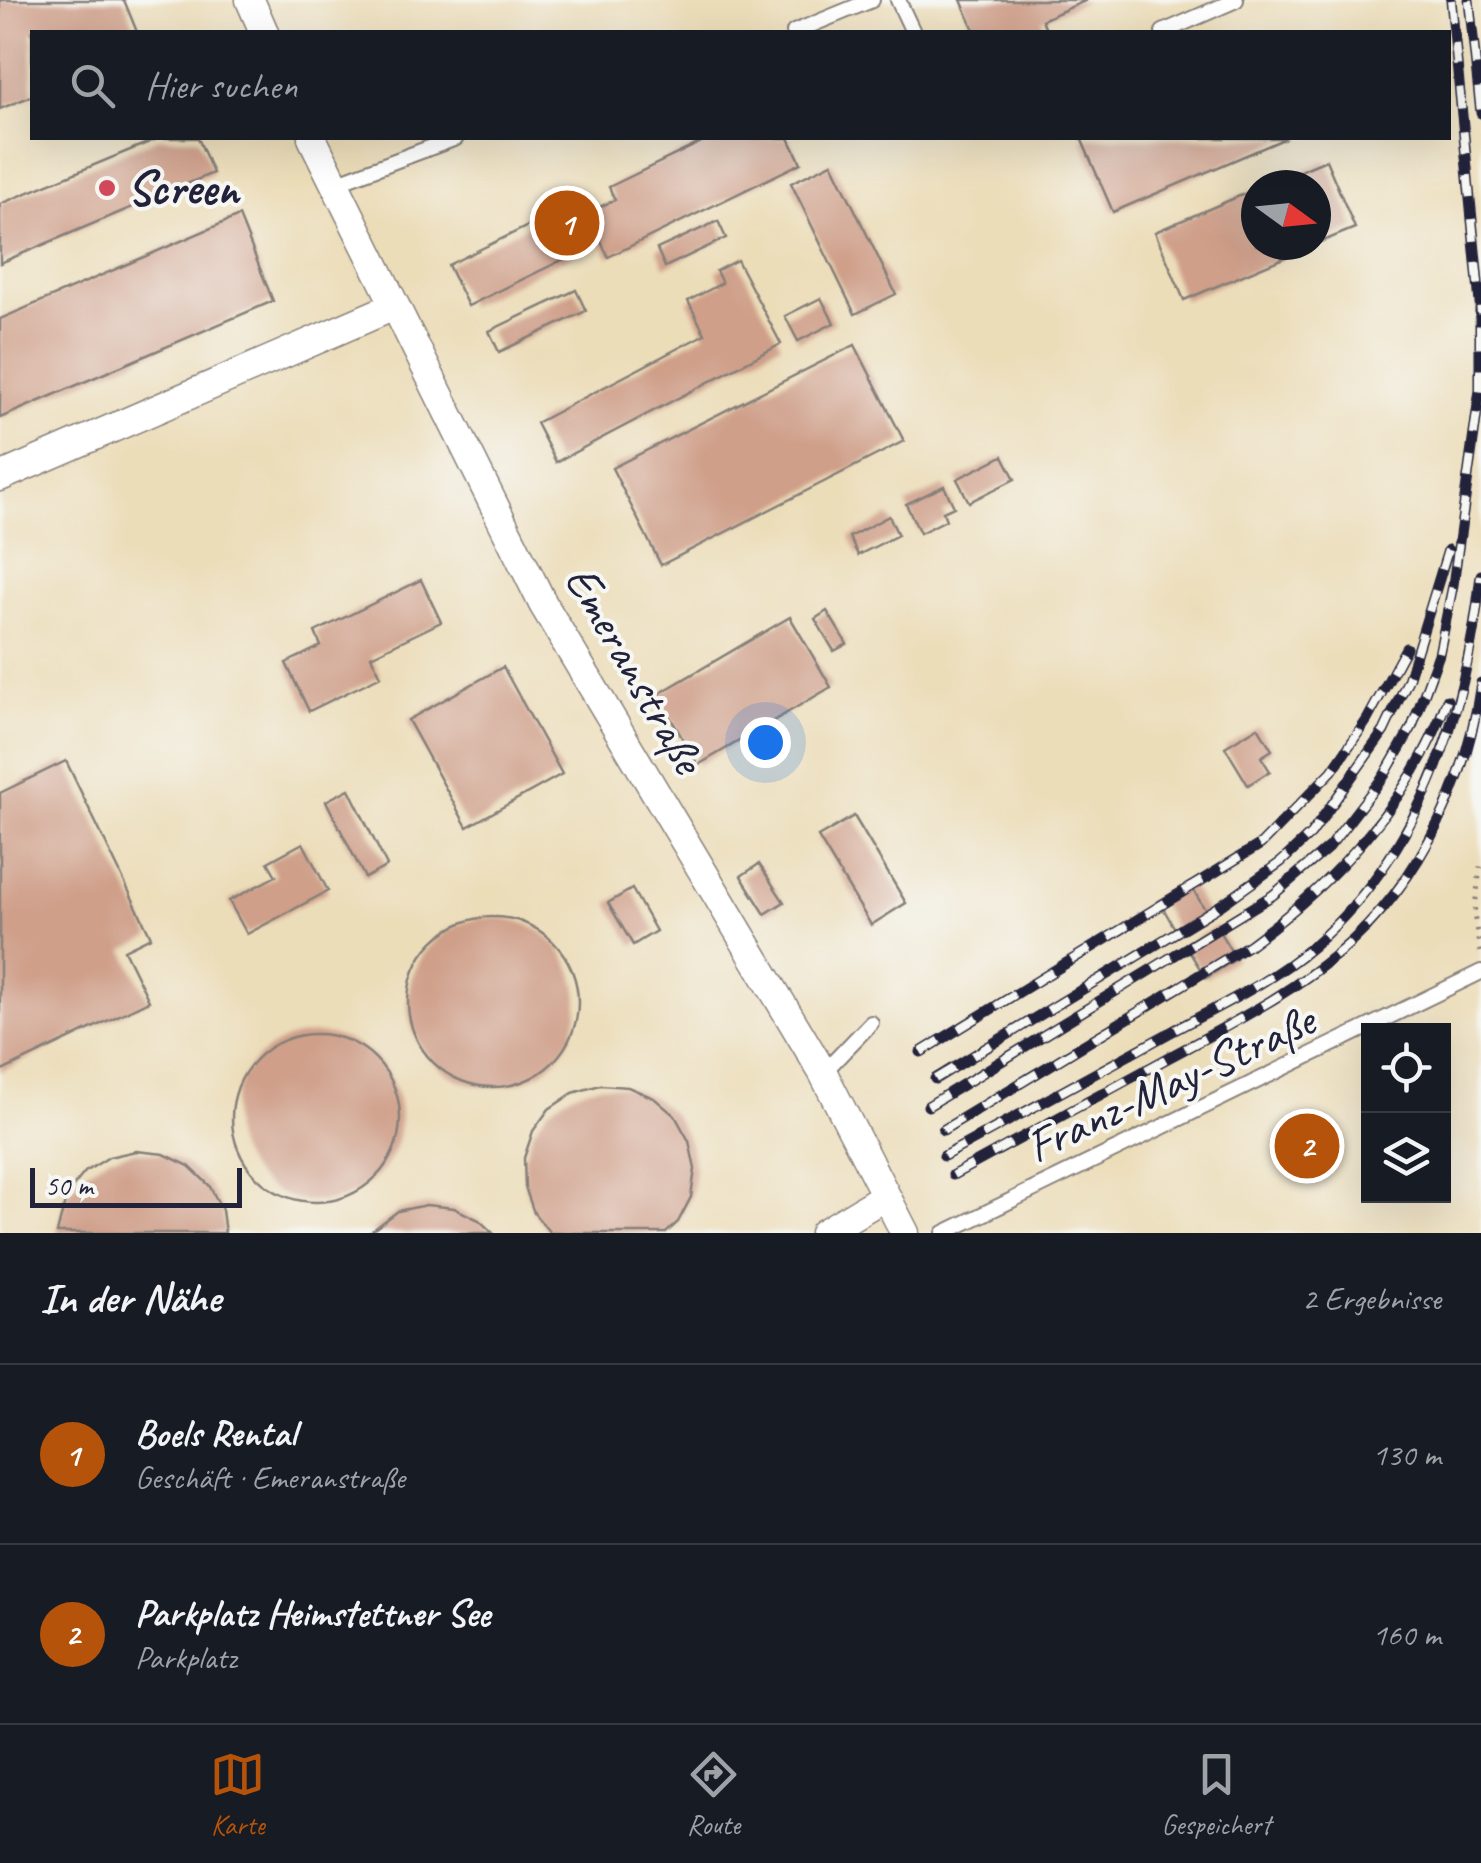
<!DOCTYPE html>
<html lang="de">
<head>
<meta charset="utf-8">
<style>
  body { margin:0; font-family:Caveat,sans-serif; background:#20242c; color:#f1f3f6 }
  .controls { position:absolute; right:30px; bottom:30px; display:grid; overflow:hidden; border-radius:0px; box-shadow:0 10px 40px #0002 }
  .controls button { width:90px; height:90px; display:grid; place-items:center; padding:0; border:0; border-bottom:2px solid #363941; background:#171b24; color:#f1f3f6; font:50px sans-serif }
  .compass { position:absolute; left:1241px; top:170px; width:90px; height:90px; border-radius:50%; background:#171b24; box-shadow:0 10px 40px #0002; rotate:105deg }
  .scale { position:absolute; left:30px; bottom:25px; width:212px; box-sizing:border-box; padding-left:10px; border:5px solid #22223b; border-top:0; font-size:28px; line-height:35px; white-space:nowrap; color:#22223b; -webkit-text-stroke:8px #f6f6f2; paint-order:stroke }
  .you { position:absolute; left:765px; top:742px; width:35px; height:35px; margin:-25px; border:8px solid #fff; border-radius:50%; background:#1a73e8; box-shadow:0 0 0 15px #1a73e833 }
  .badge { display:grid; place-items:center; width:65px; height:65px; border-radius:50%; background:#b45309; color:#fff; font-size:32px; font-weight:700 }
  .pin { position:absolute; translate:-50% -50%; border:5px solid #fff; box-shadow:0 2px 10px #0006 }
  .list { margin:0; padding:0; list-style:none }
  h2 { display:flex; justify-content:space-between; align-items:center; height:130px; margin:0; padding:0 40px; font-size:42px }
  h2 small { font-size:32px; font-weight:400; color:#9ea1a6 }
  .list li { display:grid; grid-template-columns:65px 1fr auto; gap:30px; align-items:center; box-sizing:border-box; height:180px; padding:0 40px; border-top:2px solid #363941 }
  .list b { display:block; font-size:38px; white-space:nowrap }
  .list p { margin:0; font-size:32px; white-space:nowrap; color:#9ea1a6 }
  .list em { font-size:32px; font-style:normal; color:#9ea1a6 }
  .icon { flex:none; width:55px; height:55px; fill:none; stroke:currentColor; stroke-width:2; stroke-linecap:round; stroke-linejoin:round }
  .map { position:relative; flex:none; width:1481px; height:1233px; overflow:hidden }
  .search { position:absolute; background:#171b24; box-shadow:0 10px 40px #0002; left:30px; right:30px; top:30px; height:110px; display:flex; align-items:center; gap:25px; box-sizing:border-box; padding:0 35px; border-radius:0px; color:#9ea1a6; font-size:38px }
  .sheet { height:490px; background:#171b24 }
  nav { display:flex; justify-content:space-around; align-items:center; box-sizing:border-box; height:140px; border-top:2px solid #363941; background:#171b24; font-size:28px; color:#9ea1a6 }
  nav a { display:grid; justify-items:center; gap:5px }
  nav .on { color:#b45309 }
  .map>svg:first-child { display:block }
</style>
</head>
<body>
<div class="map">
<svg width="1481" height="1233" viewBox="0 0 1481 1233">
  <rect width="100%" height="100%" fill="#f6f6f2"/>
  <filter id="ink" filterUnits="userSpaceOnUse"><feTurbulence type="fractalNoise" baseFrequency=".01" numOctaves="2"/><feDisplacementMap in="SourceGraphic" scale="20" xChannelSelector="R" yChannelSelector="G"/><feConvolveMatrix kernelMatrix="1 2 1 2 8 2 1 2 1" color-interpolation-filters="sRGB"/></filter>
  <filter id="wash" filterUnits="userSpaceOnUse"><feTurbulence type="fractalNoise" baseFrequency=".0048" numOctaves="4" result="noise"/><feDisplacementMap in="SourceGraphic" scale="40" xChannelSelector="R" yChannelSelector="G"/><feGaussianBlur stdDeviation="2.25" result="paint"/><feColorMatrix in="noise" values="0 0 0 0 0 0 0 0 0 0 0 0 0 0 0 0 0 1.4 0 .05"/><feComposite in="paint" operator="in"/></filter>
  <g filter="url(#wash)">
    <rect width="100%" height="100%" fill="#ecddb9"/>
    <g id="blocks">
      <g fill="#cf9f89">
        <polygon points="0,0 124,0 137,32 32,32 32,96 0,109"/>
        <polygon points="961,0 1087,0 1042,20 1047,32 975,32"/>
        <polygon points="159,138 198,138 213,173 0,263 0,204"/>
        <polygon points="710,138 789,138 801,163 608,257 601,241 468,306 448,265 581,200 587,213 615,200 609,187"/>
        <polygon points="1081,138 1286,138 1113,212"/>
        <polygon points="1326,160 1355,228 1316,244 1316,185 1267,185"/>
        <polygon points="832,163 896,294 855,314 791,183"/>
        <polygon points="1256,189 1256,245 1314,245 1184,300 1155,232"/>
        <polygon points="239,216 273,301 0,418 0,319"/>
        <polygon points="718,221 726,238 665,267 657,249"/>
        <polygon points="737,260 781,344 556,462 536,423 705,334 688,301 722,283 716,271"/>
        <polygon points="576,290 586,311 499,352 489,331"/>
        <polygon points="821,298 834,323 798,341 785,316"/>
        <polygon points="855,345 904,441 661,565 612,468"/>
        <polygon points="1003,456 1015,479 969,502 957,479"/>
        <polygon points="944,486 954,507 943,512 946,520 920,533 906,504"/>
        <polygon points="889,516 898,535 858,555 849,537"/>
        <polygon points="421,580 441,622 371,656 381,676 309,711 286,663 321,646 315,632"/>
        <polygon points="827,611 847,644 834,651 815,619"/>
        <polygon points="790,617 831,687 698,765 657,695"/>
        <polygon points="503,667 562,774 467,827 408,720"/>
        <polygon points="1258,727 1272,750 1261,757 1270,771 1248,785 1225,747"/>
        <polygon points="66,761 151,937 124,950 149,1001 0,1072 0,793"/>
        <polygon points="349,789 387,866 365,878 326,801"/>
        <polygon points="854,816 906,903 871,925 818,837"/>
        <polygon points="303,843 328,891 247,934 229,901 276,876 268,862"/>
        <polygon points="759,864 784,902 765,914 741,876"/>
        <polygon points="1189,883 1209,916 1178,934 1159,901"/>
        <polygon points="632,889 656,931 633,945 608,903"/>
        <circle cx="493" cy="1002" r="85"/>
        <polygon points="1216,926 1236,959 1206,978 1185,945"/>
        <circle cx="316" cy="1118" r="84"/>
        <polygon points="600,1085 628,1087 654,1098 675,1116 689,1141 695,1169 691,1197 678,1222 666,1233 550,1233 534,1213 525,1187 524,1158 533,1131 549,1109 573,1093"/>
        <polygon points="136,1151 164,1154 189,1166 209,1185 222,1210 225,1233 57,1233 67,1194 85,1172 109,1157"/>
        <polygon points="426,1205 454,1208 479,1220 493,1233 369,1233 398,1211"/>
      </g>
    </g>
  </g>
  <g filter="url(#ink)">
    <use href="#blocks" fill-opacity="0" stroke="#87807a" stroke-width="2.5"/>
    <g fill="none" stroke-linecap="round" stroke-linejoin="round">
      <g stroke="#87807a" stroke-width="18">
        <g id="service">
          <polyline points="898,0 913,32"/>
          <polyline points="794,32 872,0"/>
          <polyline points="1163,32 1236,0"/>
          <polyline points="333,184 456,138"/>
          <polyline points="823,1073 871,1023"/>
          <polyline points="944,1233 1481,972"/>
        </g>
      </g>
      <g stroke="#87807a" stroke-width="31">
        <g id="minor">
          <polyline points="250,0 264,32"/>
          <polyline points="312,138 543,604 823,1073 905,1233"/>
          <polyline points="0,477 392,307"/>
          <polyline points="824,1233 885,1196"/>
        </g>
      </g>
      <polyline stroke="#87807a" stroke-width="5" stroke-dasharray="2.5 8" stroke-linecap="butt" points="1480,952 1474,914 1481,861"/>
      <use href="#service" stroke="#fff" stroke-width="14"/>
      <use href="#minor" stroke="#fff" stroke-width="28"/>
      <g stroke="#22223b" stroke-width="11">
        <g id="rail">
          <polyline points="1451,0 1481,314"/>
          <polyline points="1469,0 1481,113"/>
          <polyline points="921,1052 1261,844 1332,771 1367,720 1406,648"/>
          <polyline points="935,1079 1221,905 1281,862 1311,834 1384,731 1408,680 1448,550"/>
          <polyline points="928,1106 1273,895 1329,847 1384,776 1412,727 1439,654 1453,585 1480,390 1480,309"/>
          <path d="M943,1130L1249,945C1334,883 1412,800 1447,700"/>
          <path d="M944,1156C1019,1115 1095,1074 1171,1032C1219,1006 1271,982 1313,946C1422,851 1466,714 1481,575"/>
          <path d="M953,1175C1024,1136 1095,1098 1166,1059C1220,1030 1273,1003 1322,966C1411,900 1466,791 1481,683"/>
        </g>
      </g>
      <use href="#rail" stroke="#f6f6f2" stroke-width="8" stroke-dasharray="22" stroke-linecap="butt"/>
    </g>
  </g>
  <circle fill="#d1495b" stroke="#f6f6f2" stroke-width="4" cx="107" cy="188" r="10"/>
  <g text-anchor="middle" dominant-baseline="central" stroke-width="8" stroke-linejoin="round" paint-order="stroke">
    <g font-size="48" font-weight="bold" fill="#22223b" stroke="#f6f6f2" text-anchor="start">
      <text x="127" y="188">Screen</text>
    </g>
    <g font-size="48" fill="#22223b" stroke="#f6f6f2">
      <text transform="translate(635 669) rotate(60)">Emeranstraße</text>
      <text transform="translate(1170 1083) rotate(-25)">Franz-May-Straße</text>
    </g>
  </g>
</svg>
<div class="controls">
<button><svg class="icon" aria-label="locate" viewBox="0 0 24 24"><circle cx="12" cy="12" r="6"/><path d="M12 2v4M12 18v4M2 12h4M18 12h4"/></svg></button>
<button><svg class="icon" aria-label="layers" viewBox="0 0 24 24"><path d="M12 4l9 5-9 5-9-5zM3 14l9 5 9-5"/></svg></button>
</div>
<svg class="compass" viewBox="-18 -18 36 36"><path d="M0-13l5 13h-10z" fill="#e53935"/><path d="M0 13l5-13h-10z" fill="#9ea1a6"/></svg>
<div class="scale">50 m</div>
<div class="you"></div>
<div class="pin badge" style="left:567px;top:223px">1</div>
<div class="pin badge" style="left:1307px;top:1146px">2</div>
<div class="search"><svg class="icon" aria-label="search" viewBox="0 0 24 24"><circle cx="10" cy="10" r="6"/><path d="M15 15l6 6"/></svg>Hier suchen</div>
</div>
<section class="sheet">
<h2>In der Nähe<small>2 Ergebnisse</small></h2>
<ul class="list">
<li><span class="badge">1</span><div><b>Boels Rental</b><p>Geschäft · Emeranstraße</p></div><em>130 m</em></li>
<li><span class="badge">2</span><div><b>Parkplatz Heimstettner See</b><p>Parkplatz</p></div><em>160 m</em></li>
</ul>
</section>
<nav>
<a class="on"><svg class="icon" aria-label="map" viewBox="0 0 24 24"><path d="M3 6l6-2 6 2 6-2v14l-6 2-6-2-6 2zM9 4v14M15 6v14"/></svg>Karte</a>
<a><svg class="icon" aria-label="directions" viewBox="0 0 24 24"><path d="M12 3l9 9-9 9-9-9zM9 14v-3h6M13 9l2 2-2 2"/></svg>Route</a>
<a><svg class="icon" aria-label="saved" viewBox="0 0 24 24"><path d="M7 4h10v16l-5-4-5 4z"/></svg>Gespeichert</a>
</nav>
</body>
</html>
